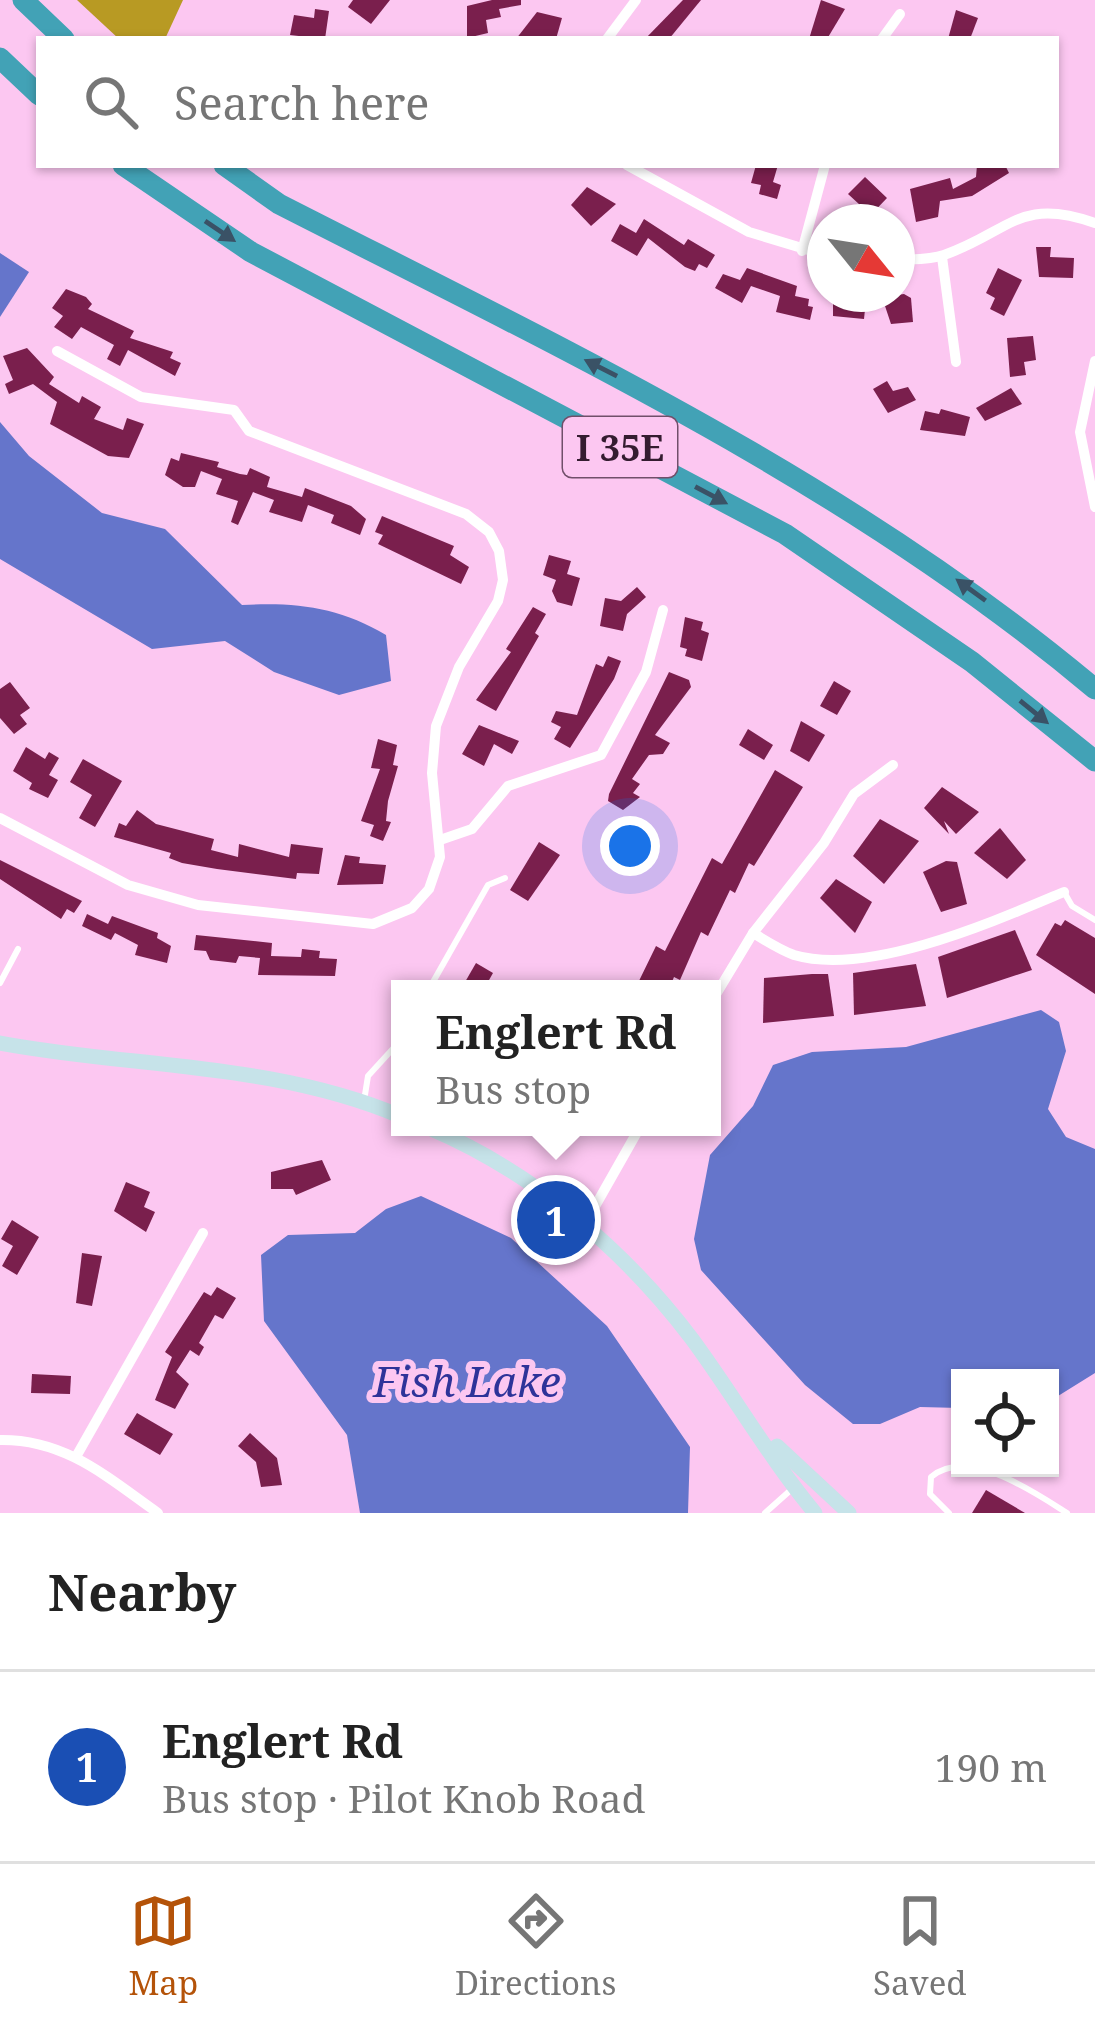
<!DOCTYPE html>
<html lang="en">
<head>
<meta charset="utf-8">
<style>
  body { margin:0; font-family:"Noto Serif",serif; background:#f2f2f2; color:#222 }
  .controls { position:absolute; right:36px; bottom:36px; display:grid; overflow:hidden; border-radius:0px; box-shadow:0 3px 9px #0004 }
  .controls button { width:108px; height:108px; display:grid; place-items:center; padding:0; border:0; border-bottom:3px solid #e0e0e0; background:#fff; color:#222; font:60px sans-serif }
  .compass { position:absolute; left:807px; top:204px; width:108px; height:108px; border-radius:50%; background:#fff; box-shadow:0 3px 9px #0004; rotate:120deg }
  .you { position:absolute; left:630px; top:846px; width:42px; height:42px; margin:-30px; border:9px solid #fff; border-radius:50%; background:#1a73e8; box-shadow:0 0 0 18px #1a73e833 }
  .badge { display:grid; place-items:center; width:78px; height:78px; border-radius:50%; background:#b45309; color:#fff; font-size:39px; font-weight:700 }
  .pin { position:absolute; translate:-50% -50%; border:6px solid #fff; box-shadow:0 3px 12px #0006 }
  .popup { position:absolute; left:391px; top:980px; width:330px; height:156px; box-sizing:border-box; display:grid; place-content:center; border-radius:0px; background:#fff; filter:drop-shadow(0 3px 9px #0005); font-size:39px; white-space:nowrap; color:#767676 }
  .popup b { font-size:45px; color:#222 }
  .popup::after { content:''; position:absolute; left:50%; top:100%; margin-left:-24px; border:24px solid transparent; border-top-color:#fff }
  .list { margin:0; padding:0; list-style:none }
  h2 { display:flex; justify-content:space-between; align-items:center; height:156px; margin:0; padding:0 48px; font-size:51px }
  h2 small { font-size:39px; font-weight:400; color:#767676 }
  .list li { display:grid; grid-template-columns:78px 1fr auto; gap:36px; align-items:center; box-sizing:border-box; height:192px; padding:0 48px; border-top:3px solid #e0e0e0 }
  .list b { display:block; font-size:45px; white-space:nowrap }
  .list p { margin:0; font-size:39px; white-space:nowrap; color:#767676 }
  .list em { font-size:39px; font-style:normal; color:#767676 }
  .icon { flex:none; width:66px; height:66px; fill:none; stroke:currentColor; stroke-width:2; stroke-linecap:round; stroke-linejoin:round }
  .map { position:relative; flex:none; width:1095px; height:1513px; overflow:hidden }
  .search { position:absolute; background:#fff; box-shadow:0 3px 9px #0004; left:36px; right:36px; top:36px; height:132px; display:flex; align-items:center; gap:30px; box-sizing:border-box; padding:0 42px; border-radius:0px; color:#767676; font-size:45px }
  .sheet { height:348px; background:#fff }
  nav { display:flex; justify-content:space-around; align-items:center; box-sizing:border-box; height:168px; border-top:3px solid #e0e0e0; background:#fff; font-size:33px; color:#767676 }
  nav a { display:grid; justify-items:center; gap:6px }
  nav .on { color:#b45309 }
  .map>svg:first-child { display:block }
</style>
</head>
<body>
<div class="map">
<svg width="1095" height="1513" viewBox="0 0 1095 1513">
  <rect width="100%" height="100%" fill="#fcc7f1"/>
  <polygon fill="#b89a23" points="77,0 183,0 165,39 119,39"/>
  <g fill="#6575cb">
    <polygon points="0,253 29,272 0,317"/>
    <path d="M0,422L29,456L102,513L165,529L242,605C296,602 339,607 386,635L391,681L339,695L274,672L225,641L152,649L0,559Z"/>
    <polygon points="1041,1010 1059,1022 1066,1051 1048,1109 1066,1137 1095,1149 1095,1373 1050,1401 1050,1378 960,1378 960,1408 920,1407 880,1424 853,1424 805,1385 701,1270 694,1239 710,1155 753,1106 773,1065 812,1052 906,1047"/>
    <polygon points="421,1196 511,1238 607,1326 690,1447 688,1513 360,1513 347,1435 264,1321 261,1255 288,1235 355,1233 386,1209"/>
  </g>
  <g fill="#7a1f4d">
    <polygon points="353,0 390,0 371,24 348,7"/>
    <polygon points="492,0 521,0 521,5 499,9 501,17 486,20 488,33 467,38 467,6"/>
    <polygon points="683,0 701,0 669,39 645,39"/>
    <polygon points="821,0 845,9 827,39 809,39"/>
    <polygon points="315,9 329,11 325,39 290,35 294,15 314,18"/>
    <polygon points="956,10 978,18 970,39 948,39"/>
    <polygon points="537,12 562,18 556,39 516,39"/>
    <polygon points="756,165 778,165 773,182 781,185 777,199 759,194 761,185 751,183"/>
    <polygon points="977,165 1005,165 1009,173 972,196 940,201 938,217 916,222 910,189 950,178 953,189 976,177"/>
    <polygon points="865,177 887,198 864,222 853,212 860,205 848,194"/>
    <polygon points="587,187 616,204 591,226 571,205"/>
    <polygon points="644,219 684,245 688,239 715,255 707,268 699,264 695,271 685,267 648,238 637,256 611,241 620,224 636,233"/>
    <polygon points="1036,247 1051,247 1050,257 1074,258 1073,278 1039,277"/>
    <polygon points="747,268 797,286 795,296 809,299 808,306 813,307 810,320 776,312 780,296 751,286 742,303 715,288 723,274 740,280"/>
    <polygon points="998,268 1022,280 1004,316 990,309 995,298 986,293"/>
    <polygon points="66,289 86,297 92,304 88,309 134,331 130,338 173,352 170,358 181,363 175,376 128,350 120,366 107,359 114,345 81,327 72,339 54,327 63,316 52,308"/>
    <polygon points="833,294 866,300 864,319 833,316"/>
    <polygon points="904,294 911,298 913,322 891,324 882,297"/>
    <polygon points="1033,336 1036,360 1024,362 1026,375 1010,377 1007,338"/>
    <polygon points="27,348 54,377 49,384 79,403 82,396 101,407 94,419 123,430 127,418 144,424 129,458 108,456 50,424 57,402 33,384 9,394 5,384 13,380 3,356"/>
    <polygon points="887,381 893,391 908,387 916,400 888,413 873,389"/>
    <polygon points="1011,388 1022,404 985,421 976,408"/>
    <polygon points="941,409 970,417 965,436 920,430 925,411 939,414"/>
    <polygon points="181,453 219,462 217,467 240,474 247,475 250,468 270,477 267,487 302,497 305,488 351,506 366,519 360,535 331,523 334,515 308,505 302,522 269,512 274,500 253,492 238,525 231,522 238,501 216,494 222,479 201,471 195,487 183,487 165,475 171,458 179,461"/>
    <polygon points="382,516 454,546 450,555 469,567 461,584 378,544 383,535 375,532"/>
    <polygon points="549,555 571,561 567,574 580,578 572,606 557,602 552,591 556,580 543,575"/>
    <polygon points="637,587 646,597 627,614 623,631 600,626 605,598 621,601"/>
    <polygon points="533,607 546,614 535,633 539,636 496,711 476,700 511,652 506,649"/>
    <polygon points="685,617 703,622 701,630 709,633 702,661 685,656 687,649 680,647"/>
    <polygon points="608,656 621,661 614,679 570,748 554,739 561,727 551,722 556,711 577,715 596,664 603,667"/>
    <polygon points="669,672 689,680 691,687 655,735 670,743 663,754 649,755 632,779 640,784 633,793 640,797 623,810 608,801 609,794"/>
    <polygon points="834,681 851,691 837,715 820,706"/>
    <polygon points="10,682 30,708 20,715 27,724 14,734 0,718 0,689"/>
    <polygon points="801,721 825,735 809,762 790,751"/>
    <polygon points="479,725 519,741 512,754 494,744 484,766 462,754"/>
    <polygon points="748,729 773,745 764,760 739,745"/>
    <polygon points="378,739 397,745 393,765 398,766 388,801 386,821 391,822 383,841 370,836 374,825 361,821 380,769 371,768"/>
    <polygon points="26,747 45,759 49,752 59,758 49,775 58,780 48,798 29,789 32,783 13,771"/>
    <polygon points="83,759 122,781 95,827 79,818 92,795 70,782"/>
    <polygon points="775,770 803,787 754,866 749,863 735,893 730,890 708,936 701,932 680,980 674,977 669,989 637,985 656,946 665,951 712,858 722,864"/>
    <polygon points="942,787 979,812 956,834 944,821 949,834 924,808"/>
    <polygon points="137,810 156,824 214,839 211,850 238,857 239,844 289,857 291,844 323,848 319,874 297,873 296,879 217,869 182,863 169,858 171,853 114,837 119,823 126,826"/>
    <polygon points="880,819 919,841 884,884 853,856"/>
    <polygon points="1000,828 1026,860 1007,879 974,853"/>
    <polygon points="539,842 560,855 528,901 510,890"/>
    <polygon points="345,855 360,857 359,863 386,865 383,884 337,885"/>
    <polygon points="0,860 82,901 74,913 67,909 61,919 0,879"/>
    <polygon points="946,861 957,862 967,904 941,912 923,872"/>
    <polygon points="836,879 872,902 855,933 820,898"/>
    <polygon points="87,914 108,924 112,916 158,933 157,938 171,946 167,963 135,955 138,945 115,933 111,940 82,926"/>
    <polygon points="1065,920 1095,938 1095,994 1036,955 1055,923 1061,926"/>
    <polygon points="1015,930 1032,970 947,998 938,957"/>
    <polygon points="196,935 272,943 271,956 301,957 302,949 320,951 319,958 337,959 335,976 258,975 260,958 239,956 236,963 210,960 206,951 194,950"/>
    <polygon points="476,963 493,973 484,989 461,989"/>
    <polygon points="916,964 926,1006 854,1015 853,973"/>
    <polygon points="812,974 828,974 834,1016 763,1023 764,978"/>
    <polygon points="322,1160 331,1180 296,1195 293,1189 271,1189 271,1172"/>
    <polygon points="126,1182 150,1192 144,1207 155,1212 146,1232 114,1211"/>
    <polygon points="12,1220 39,1237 17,1275 2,1266 13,1246 1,1239"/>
    <polygon points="82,1253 102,1256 92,1306 76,1303"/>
    <polygon points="217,1287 236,1298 223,1319 215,1315 199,1343 204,1347 199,1356 190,1350 176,1372 189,1384 175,1409 155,1400 172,1357 165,1352 204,1292 211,1296"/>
    <polygon points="32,1374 71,1376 70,1394 31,1393"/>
    <polygon points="137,1413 173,1434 160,1455 124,1434"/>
    <polygon points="250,1433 277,1458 282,1485 261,1487 256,1462 238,1446"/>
    <polygon points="986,1490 1025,1513 972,1513"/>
  </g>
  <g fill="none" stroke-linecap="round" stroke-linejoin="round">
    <g stroke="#fff" stroke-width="6">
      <polyline points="1064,892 1072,906 1095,920"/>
      <polyline points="0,983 18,949"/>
      <polyline points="429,989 488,885 505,878"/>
      <polyline points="364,1101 368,1076 400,1041"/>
      <polyline points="765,1513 793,1488"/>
      <path d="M949,1513L930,1494L931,1477C968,1446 1034,1492 1067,1513"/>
    </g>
    <g stroke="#fff" stroke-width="10">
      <polyline points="607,39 636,0"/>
      <polyline points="882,39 900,14"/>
      <polyline points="627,165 749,232 825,255"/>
      <polyline points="802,251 825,165"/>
      <polyline points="942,257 956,362"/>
      <path d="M897,260C912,259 930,260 944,255C1010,232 1019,196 1095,223"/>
      <polyline points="1095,361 1080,432 1095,507"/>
      <polyline points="0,818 128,885 198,905 373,924 412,908 429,889 440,857 432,773 436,726 459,667 498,601 503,580 499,551 489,532 466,514 249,431 234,410 141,397 57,351"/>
      <polyline points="440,840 472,829 508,786 601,755 646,672 663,610"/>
      <path d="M753,933C766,941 780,950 794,955C869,977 995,921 1064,892"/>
      <polyline points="712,1001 753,933 824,843 854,794 893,765"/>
      <polyline points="585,1224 640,1127"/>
      <path d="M0,1440C65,1439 107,1477 158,1513"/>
      <polyline points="77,1455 203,1233"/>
    </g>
    <g stroke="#c6e3e9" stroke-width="15">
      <path d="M0,1043C134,1068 272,1062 400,1116"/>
      <path d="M427,1127C532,1171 624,1249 692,1339C734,1396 770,1459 815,1513"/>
      <polyline points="777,1446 849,1513"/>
    </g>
    <g stroke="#42a2b6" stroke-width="21">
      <polyline points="23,0 64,39"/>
      <polyline points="0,58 39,95"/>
      <polyline points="123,165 251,252 785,534 972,662 1095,761"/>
      <path d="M224,165L279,204C563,349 850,483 1095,689"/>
    </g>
  </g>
  <defs><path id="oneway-solid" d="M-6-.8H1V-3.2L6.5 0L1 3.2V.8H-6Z" transform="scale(3)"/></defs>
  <g fill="#3a5266">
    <use href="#oneway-solid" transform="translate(220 231) rotate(34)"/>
    <use href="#oneway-solid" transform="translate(601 368) rotate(-153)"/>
    <use href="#oneway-solid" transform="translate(711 495) rotate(28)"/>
    <use href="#oneway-solid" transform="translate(971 590) rotate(-144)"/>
    <use href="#oneway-solid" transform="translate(1034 712) rotate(39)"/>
  </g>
  <g text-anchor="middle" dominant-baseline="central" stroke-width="12" stroke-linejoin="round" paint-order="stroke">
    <rect fill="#fcc7f1" stroke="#704f6a" stroke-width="3" x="563" y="417" width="114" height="60" rx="9"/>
    <g font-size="36" font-weight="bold" fill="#341c30">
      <text x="620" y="447">I 35E</text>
    </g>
    <g font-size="42" font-style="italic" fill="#2e3399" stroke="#fcc7f1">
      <text x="467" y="1380">Fish Lake</text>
    </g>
  </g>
</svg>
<div class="controls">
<button><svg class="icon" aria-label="locate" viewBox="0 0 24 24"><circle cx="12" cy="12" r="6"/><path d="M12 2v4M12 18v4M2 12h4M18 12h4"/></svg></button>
</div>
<svg class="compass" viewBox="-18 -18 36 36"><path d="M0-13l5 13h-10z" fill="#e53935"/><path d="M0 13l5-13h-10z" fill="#767676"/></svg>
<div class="you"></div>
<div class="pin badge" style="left:556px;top:1220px;background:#1a4fb4">1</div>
<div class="popup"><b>Englert Rd</b>Bus stop</div>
<div class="search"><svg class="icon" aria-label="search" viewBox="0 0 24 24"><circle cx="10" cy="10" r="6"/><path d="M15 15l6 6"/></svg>Search here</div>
</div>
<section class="sheet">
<h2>Nearby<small></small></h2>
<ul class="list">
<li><span class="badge" style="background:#1a4fb4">1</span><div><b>Englert Rd</b><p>Bus stop · Pilot Knob Road</p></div><em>190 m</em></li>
</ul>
</section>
<nav>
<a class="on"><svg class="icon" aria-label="map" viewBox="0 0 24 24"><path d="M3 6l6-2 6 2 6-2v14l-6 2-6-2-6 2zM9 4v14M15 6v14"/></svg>Map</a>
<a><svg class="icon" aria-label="directions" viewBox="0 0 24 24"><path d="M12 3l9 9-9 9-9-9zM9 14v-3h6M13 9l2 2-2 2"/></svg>Directions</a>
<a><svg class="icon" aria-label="saved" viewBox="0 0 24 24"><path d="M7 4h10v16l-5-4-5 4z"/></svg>Saved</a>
</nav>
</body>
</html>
